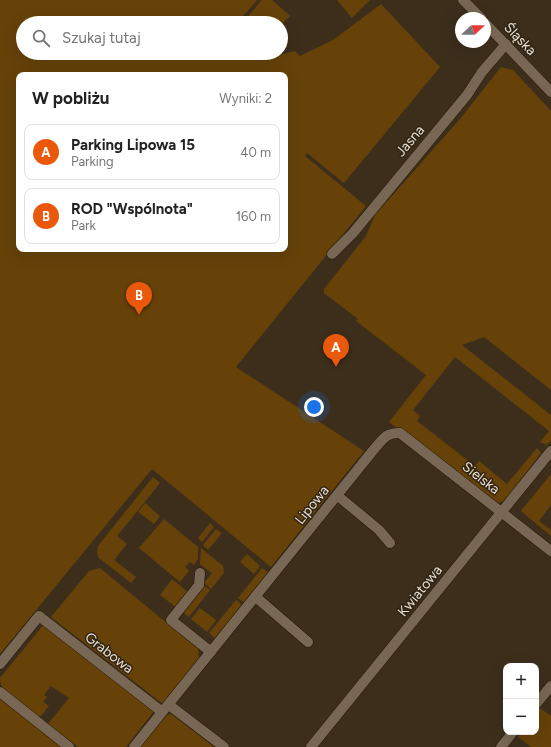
<!DOCTYPE html>
<html lang="pl">
<head>
<meta charset="utf-8">
<style>
  body { margin:0; font-family:Figtree,sans-serif; background:#f6f6f6; color:#222 }
  .controls { position:absolute; right:12px; bottom:12px; display:grid; overflow:hidden; border-radius:8px; box-shadow:0 4px 16px #0002 }
  .controls button { width:36px; height:36px; display:grid; place-items:center; padding:0; border:0; border-bottom:1px solid #e0e0e0; background:#fff; color:#222; font:20px sans-serif }
  .compass { position:absolute; left:455px; top:12px; width:36px; height:36px; border-radius:50%; background:#fff; box-shadow:0 4px 16px #0002; rotate:68deg }
  .you { position:absolute; left:314px; top:407px; width:14px; height:14px; margin:-10px; border:3px solid #fff; border-radius:50%; background:#1a73e8; box-shadow:0 0 0 6px #1a73e833 }
  .badge { display:grid; place-items:center; width:26px; height:26px; border-radius:50%; background:#ea580c; color:#fff; font-size:13px; font-weight:700 }
  .pin { position:absolute; translate:-50% -33px; filter:drop-shadow(0 1px 2px #0008) }
  .pin::after { content:''; position:absolute; top:21px; width:14px; height:12px; background:inherit; clip-path:polygon(0 0,100% 0,50% 100%) }
  .list { margin:0; padding:0; list-style:none }
  h2 { display:flex; justify-content:space-between; align-items:center; height:52px; margin:0; padding:0 16px; font-size:17px }
  h2 small { font-size:13px; font-weight:400; color:#767676 }
  .list li { display:grid; grid-template-columns:26px 1fr auto; gap:12px; align-items:center; box-sizing:border-box; height:56px; margin:0 8px 8px; padding:0 8px; border:1px solid #e0e0e0; border-radius:8px }
  .list b { display:block; font-size:15px; white-space:nowrap }
  .list p { margin:0; font-size:13px; white-space:nowrap; color:#767676 }
  .list em { font-size:13px; font-style:normal; color:#767676 }
  .icon { flex:none; width:22px; height:22px; fill:none; stroke:currentColor; stroke-width:2; stroke-linecap:round; stroke-linejoin:round }
  .map { position:relative; flex:none; width:551px; height:747px; overflow:hidden }
  .search { position:absolute; background:#fff; box-shadow:0 4px 16px #0002; left:16px; top:16px; width:272px; height:44px; display:flex; align-items:center; gap:10px; box-sizing:border-box; padding:0 14px; border-radius:22px; color:#767676; font-size:15px }
  .panel { position:absolute; background:#fff; box-shadow:0 4px 16px #0002; left:16px; top:72px; width:272px; height:180px; border-radius:8px }
  .map>svg:first-child { display:block }
</style>
</head>
<body>
<div class="map">
<svg width="551" height="747" viewBox="0 0 551 747">
  <rect width="100%" height="100%" fill="#3d2e1c"/>
  <g fill="#664209" fill-rule="evenodd">
    <path d="M0,0H257L237,23H23V53H258C270,58 283,54 295,51L300,56L333,40L381,4L440,67L344,183L307,153L305,156L366,206L236,367L364,451L271,567L152,469L0,654ZM19,75H285V249H19Z"/>
    <polygon points="262,0 272,0 290,16 281,25 281,23 242,23"/>
    <polygon points="337,0 370,0 352,18"/>
    <polygon points="501,67 513,70 551,111 551,390 484,337 462,345 551,415 551,440 547,445 540,442 549,431 455,357 413,410 420,416 417,421 475,466 479,461 507,484 537,448 541,453 504,501 498,503 491,498 488,500 389,422 426,375 356,321 358,319 324,293 324,289 366,236 375,215 460,119"/>
    <polygon points="551,474 551,505 539,521 551,530 551,536 521,511"/>
    <polygon points="153,477 160,483 117,536 127,544 114,560 136,577 131,583 99,558 97,553 98,546"/>
    <polygon points="145,503 160,516 154,524 138,512"/>
    <polygon points="164,519 198,547 198,559 194,565 190,562 185,567 189,571 180,582 139,548"/>
    <polygon points="210,523 214,527 202,542 198,538"/>
    <polygon points="216,529 222,533 208,550 203,545"/>
    <polygon points="201,548 223,566 224,573 211,589 204,583 212,573 200,564"/>
    <polygon points="247,554 260,566 254,574 240,562"/>
    <polygon points="100,568 198,649 199,658 163,704 51,617 89,571"/>
    <polygon points="262,568 268,572 246,604 238,598"/>
    <polygon points="172,579 189,593 177,608 160,595"/>
    <polygon points="203,585 210,590 189,617 181,611"/>
    <polygon points="236,600 244,607 216,639 209,633"/>
    <polygon points="200,608 216,620 207,632 191,619"/>
    <path d="M44,624L154,711L126,747H78L48,724L69,698L51,686L44,695L47,697L43,702L49,706L41,716H35C23,707 0,695 0,678Z"/>
    <polygon points="0,698 61,747 0,747"/>
    <polygon points="540,708 551,716 551,747 531,747 518,737 522,732 536,732 536,713"/>
    <polygon points="171,714 214,747 139,747 167,715"/>
  </g>
  <g fill="none" stroke-linecap="round" stroke-linejoin="round">
    <g stroke="#231605" stroke-width="11">
      <g id="minor">
        <polyline points="332,254 353,233 467,95 482,72 506,44"/>
        <polyline points="338,496 379,530 390,543"/>
        <polyline points="200,573 199,585 171,620 211,652"/>
        <polyline points="256,597 308,642"/>
        <polyline points="0,664 39,616 161,711"/>
        <polyline points="0,692 69,747"/>
        <polyline points="536,704 551,686"/>
        <polyline points="169,705 224,747"/>
        <path d="M134,747L375,448C383,439 387,432 400,433L551,551"/>
        <polyline points="311,747 551,451"/>
        <polyline points="501,747 513,732"/>
      </g>
    </g>
    <g stroke="#231605" stroke-width="11">
      <g id="tertiary">
        <polyline points="463,0 481,18"/>
        <polyline points="485,23 551,92"/>
      </g>
    </g>
    <use href="#minor" stroke="#786754" stroke-width="10"/>
    <use href="#tertiary" stroke="#786754" stroke-width="10"/>
  </g>
  <g text-anchor="middle" dominant-baseline="central" stroke-width="3" stroke-linejoin="round" paint-order="stroke">
    <g font-size="14" fill="#e8dfd4" stroke="#322413">
      <text transform="translate(520 39) rotate(46)">Śląska</text>
      <text transform="translate(410 141) rotate(-50)">Jasna</text>
      <text transform="translate(481 478) rotate(38)">Sielska</text>
      <text transform="translate(312 505) rotate(-51)">Lipowa</text>
      <text transform="translate(420 591) rotate(-51)">Kwiatowa</text>
      <text transform="translate(109 653) rotate(38)">Grabowa</text>
    </g>
  </g>
</svg>
<div class="controls">
<button>+</button>
<button>−</button>
</div>
<svg class="compass" viewBox="-18 -18 36 36"><path d="M0-13l5 13h-10z" fill="#e53935"/><path d="M0 13l5-13h-10z" fill="#767676"/></svg>
<div class="you"></div>
<div class="pin badge" style="left:336px;top:367px">A</div>
<div class="pin badge" style="left:139px;top:315px">B</div>
<div class="search"><svg class="icon" aria-label="search" viewBox="0 0 24 24"><circle cx="10" cy="10" r="6"/><path d="M15 15l6 6"/></svg>Szukaj tutaj</div>
<section class="panel">
<h2>W pobliżu<small>Wyniki: 2</small></h2>
<ul class="list">
<li><span class="badge">A</span><div><b>Parking Lipowa 15</b><p>Parking</p></div><em>40 m</em></li>
<li><span class="badge">B</span><div><b>ROD &quot;Wspólnota&quot;</b><p>Park</p></div><em>160 m</em></li>
</ul>
</section>
</div>
</body>
</html>
